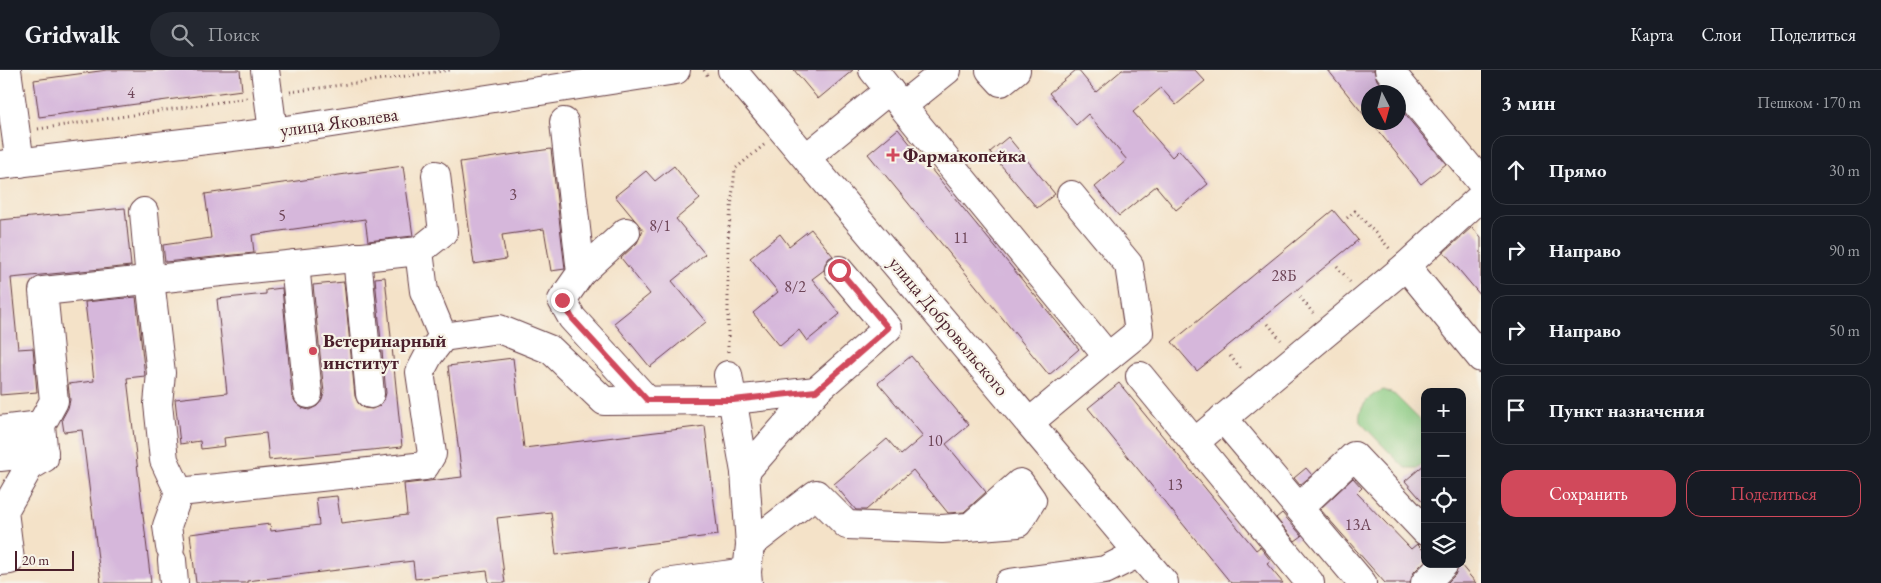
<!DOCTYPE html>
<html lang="ru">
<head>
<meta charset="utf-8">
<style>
  body { margin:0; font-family:"EB Garamond",serif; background:#242831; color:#f1f3f6 }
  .controls { position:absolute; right:15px; bottom:15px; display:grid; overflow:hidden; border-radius:10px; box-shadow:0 5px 20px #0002 }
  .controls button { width:45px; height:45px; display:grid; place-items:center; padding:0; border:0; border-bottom:1px solid #363941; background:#171b24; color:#f1f3f6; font:25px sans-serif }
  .compass { position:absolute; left:1361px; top:15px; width:45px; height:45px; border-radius:50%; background:#171b24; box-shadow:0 5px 20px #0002; rotate:174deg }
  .scale { position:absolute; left:15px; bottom:12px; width:59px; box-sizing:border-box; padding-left:5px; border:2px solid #4a1f2b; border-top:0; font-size:14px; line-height:18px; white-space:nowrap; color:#4a1f2b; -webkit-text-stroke:4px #f7f3e8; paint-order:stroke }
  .stop { position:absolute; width:15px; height:15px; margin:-11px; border:4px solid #d1495b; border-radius:50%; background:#fff }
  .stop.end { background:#d1495b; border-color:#fff; box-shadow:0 1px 5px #0008 }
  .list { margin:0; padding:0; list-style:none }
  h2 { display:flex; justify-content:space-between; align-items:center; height:65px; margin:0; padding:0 20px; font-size:21px }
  h2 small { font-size:16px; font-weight:400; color:#9ea1a6 }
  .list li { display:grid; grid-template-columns:32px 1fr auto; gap:15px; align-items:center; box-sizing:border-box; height:70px; margin:0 10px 10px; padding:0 10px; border:1px solid #363941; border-radius:15px }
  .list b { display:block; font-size:19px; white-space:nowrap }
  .list em { font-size:16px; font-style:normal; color:#9ea1a6 }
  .actions { display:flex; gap:10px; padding:15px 20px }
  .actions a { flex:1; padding:11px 0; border:1px solid #d1495b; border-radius:15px; text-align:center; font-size:18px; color:#d1495b }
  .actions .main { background:#d1495b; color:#fff }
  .icon { flex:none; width:28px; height:28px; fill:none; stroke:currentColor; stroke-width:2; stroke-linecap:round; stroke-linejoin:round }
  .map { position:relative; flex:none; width:1481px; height:513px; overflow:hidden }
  header { display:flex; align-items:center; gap:30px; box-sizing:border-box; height:70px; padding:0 25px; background:#171b24; border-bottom:1px solid #363941 }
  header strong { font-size:24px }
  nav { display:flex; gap:28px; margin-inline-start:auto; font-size:18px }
  .search { width:350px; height:45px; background:#242831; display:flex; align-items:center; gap:12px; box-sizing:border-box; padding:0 18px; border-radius:28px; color:#9ea1a6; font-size:19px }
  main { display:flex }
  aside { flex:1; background:#171b24 }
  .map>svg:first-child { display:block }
</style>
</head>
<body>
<header>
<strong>Gridwalk</strong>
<div class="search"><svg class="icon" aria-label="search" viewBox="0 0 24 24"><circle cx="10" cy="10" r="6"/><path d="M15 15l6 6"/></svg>Поиск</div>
<nav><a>Карта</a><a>Слои</a><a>Поделиться</a></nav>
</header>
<main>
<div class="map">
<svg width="1481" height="513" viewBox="0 0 1481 513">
  <rect width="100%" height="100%" fill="#f7f3e8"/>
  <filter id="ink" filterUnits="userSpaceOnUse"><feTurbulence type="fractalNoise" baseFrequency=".02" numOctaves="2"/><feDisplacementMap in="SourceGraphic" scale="10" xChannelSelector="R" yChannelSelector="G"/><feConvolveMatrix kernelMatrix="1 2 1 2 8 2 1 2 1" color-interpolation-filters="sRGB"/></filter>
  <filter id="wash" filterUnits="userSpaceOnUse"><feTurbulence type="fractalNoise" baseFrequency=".0096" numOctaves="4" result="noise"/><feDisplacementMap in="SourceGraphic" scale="20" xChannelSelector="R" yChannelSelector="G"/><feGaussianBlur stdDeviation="1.12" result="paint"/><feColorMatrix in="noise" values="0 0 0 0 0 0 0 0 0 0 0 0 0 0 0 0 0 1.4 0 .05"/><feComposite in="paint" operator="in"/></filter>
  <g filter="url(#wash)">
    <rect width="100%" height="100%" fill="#f4e2c8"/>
    <path fill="#8ccc84" stroke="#6b7658" d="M1384,320L1395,325L1425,355V392L1418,398H1406L1402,395L1360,352C1357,338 1371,323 1384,320Z"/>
    <g id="blocks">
      <g fill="#d6b7db">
        <polygon points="107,0 240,0 242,20 39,47 34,10"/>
        <polygon points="794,0 853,0 818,29"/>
        <polygon points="1076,0 1078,0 1096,22 1122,0 1195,0 1205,11 1176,35 1161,18 1133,42 1172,87 1179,80 1208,114 1176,140 1156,116 1119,146 1095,117 1127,90 1088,44 1076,55 1049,23"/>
        <polygon points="1328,0 1374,0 1377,10 1387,22 1368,22 1368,50"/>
        <polygon points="1398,36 1446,94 1421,114 1371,52 1398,52"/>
        <polygon points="898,59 1079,279 1049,305 868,84"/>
        <polygon points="1008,67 1055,124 1037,138 990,82"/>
        <polygon points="551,79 565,199 551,201 544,159 502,165 506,189 474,194 460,92"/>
        <polygon points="403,96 413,166 368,171 365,149 252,165 254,183 165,192 163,175 211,168 205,124"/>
        <polygon points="674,96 700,129 676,149 705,184 672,211 706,252 650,297 614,253 650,224 621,188 637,173 643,160 615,126 646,101 655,111"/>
        <polygon points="125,138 131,196 11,208 18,279 33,278 37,322 0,325 0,150"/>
        <polygon points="1333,140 1358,170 1197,301 1172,272"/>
        <polygon points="1472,157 1481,168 1481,226 1444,182"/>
        <polygon points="811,159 833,186 829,188 825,194 824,200 812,209 840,244 807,271 799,260 780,276 753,243 778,222 750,188 780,164 789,176"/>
        <polygon points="385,207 402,377 269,390 266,363 224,368 225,376 201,379 200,371 180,374 175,329 227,323 217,229 266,224 266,220 282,218 292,326 296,333 302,338 309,340 317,336 322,330 324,323 313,215 344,212 355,326 358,333 364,338 372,339 379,336 384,330 386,323 375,208"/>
        <polygon points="136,227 145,306 127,308 151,513 101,513 82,360 64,362 62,349 68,338 70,330 68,314 94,311 85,232"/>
        <polygon points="911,286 969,355 946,374 986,422 964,442 948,443 913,400 866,440 856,440 834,414 887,369 901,385 923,366 878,313"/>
        <polygon points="513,288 524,378 705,356 718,465 556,485 551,442 497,448 505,513 489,513 487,501 415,509 413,491 247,511 247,513 196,513 190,464 270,454 271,461 319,455 316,428 337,426 341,453 407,445 404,414 462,407 448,296"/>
        <polygon points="1119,313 1256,480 1260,477 1271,491 1267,494 1283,513 1231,513 1088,338"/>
        <polygon points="1425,394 1425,434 1405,411"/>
        <polygon points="1306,398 1312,405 1300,415 1294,408"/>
        <polygon points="1353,408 1362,418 1357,423 1411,479 1417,474 1425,482 1425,491 1414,502 1410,513 1385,513 1320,439"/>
        <polygon points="1282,443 1302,466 1295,471 1276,448"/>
        <polygon points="1459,494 1460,494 1476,513 1447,513 1455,505"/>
      </g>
    </g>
  </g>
  <g filter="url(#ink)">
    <use href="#blocks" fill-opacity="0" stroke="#643c43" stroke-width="1"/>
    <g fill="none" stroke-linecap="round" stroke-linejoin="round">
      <g stroke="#643c43" stroke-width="30">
        <g id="minor">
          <polyline points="7,0 20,93"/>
          <polyline points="265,0 273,62"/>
          <polyline points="732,0 1164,513"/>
          <polyline points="873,0 889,20"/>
          <polyline points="990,0 1001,12 1016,0"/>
          <polyline points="1389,0 1481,112"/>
          <polyline points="902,36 1108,287 1030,352"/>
          <polyline points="564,52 581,203 562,230 572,248 647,330"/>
          <polyline points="807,87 889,20 902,36 947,0"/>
          <polyline points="0,95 273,62 676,0"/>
          <polyline points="1071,125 1129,195 1139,262 1108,287"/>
          <polyline points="144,142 150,210 161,303 158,334 164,390 179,422 167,456 170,477"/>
          <polyline points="357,187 370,324"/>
          <polyline points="295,194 308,324"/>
          <polyline points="1406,196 1481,288"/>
          <polyline points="581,203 626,162"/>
          <polyline points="443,267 499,259 551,280 604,331 733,330 816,321"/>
          <polyline points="728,305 745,402 750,475 747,502 748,513"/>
          <polyline points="1140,306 1310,513"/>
          <polyline points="1223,348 1362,513"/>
          <polyline points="0,360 41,355"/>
          <polyline points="1195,372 1406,196 1481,127"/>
          <polyline points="0,387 44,382"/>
          <polyline points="745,402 816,321 888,258 839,200"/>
          <polyline points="179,422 425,396 432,384 420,302 429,285 443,267 424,221 419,181 443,162 436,105"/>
          <polyline points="1299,438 1354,386 1425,461"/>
          <polyline points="750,475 816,424 847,455 942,459 1018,453 1032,430 1020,413 970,457"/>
          <polyline points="172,490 174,513"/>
          <polyline points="0,491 10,490 4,441 29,397 44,388 41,355 54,331 43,221 419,181"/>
          <polyline points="664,513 747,502"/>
          <polyline points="1009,513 1105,500 1139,483"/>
          <polyline points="1425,513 1444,494"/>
        </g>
      </g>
      <g stroke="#643c43" stroke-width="3" stroke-dasharray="1 4" stroke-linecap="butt">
        <polyline points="704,0 709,8"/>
        <polyline points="290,22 450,0"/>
        <polyline points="38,59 247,28"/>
        <polyline points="1347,148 1355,141 1391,180"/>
        <polyline points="1337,196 1350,212"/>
        <polyline points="1300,227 1313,243"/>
        <polyline points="1268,254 1281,270"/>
        <polyline points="728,282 728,168 735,99 764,75"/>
        <polyline points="1230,286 1243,301"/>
      </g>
      <use href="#minor" stroke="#fff" stroke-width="28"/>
    </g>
  </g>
  <g fill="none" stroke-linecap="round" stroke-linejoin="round" filter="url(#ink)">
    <polyline stroke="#d1495b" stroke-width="6" points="562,230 572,248 647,330 733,330 816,321 888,258 839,200"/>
  </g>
  <g fill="#d1495b" stroke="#f7f3e8" stroke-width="2">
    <path d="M890.5 77.5h5v5h5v5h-5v5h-5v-5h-5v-5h5z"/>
    <circle cx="313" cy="281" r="5"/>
  </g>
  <g text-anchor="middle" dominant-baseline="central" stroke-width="4.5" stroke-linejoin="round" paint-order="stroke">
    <g font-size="16" fill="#6d4557">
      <text x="131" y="22">4</text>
      <text x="513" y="124">3</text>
      <text x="282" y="145">5</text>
      <text x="660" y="155">8/1</text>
      <text x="961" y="167">11</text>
      <text x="1284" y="205">28Б</text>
      <text x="795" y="216">8/2</text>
      <text x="935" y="370">10</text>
      <text x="1175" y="414">13</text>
      <text x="1358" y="454">13А</text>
    </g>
    <g font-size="19" fill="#4a1f2b" stroke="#f7f3e8">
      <text transform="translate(339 52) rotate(-8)">улица Яковлева</text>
      <text transform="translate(949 256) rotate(50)">улица Добровольского</text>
    </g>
    <g font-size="19" font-weight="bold" fill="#4a1f2b" stroke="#f7f3e8" text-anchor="start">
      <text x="903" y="85">Фармакопейка</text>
      <text x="323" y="270">Ветеринарный<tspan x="323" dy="22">институт</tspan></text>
    </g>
  </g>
</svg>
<div class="controls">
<button>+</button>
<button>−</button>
<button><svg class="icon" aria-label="locate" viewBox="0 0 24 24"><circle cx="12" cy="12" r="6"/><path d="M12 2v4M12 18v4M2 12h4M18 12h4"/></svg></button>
<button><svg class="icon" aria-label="layers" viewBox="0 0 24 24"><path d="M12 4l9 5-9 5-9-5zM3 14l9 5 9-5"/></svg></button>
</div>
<svg class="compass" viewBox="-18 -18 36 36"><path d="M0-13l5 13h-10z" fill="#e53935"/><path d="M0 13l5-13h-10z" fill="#9ea1a6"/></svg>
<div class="scale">20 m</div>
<div class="stop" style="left:839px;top:200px"></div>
<div class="stop end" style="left:562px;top:230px"></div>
</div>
<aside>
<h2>3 мин<small>Пешком · 170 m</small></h2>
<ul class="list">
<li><svg class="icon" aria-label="ahead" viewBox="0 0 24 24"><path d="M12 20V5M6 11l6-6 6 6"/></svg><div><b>Прямо</b></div><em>30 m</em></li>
<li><svg class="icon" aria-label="right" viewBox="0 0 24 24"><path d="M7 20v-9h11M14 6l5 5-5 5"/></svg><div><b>Направо</b></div><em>90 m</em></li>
<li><svg class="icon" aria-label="right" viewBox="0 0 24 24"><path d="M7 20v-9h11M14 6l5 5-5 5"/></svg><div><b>Направо</b></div><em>50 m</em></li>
<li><svg class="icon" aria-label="arrive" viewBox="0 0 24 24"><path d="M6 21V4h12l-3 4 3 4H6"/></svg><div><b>Пункт назначения</b></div></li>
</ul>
<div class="actions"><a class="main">Сохранить</a><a>Поделиться</a></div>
</aside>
</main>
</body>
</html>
